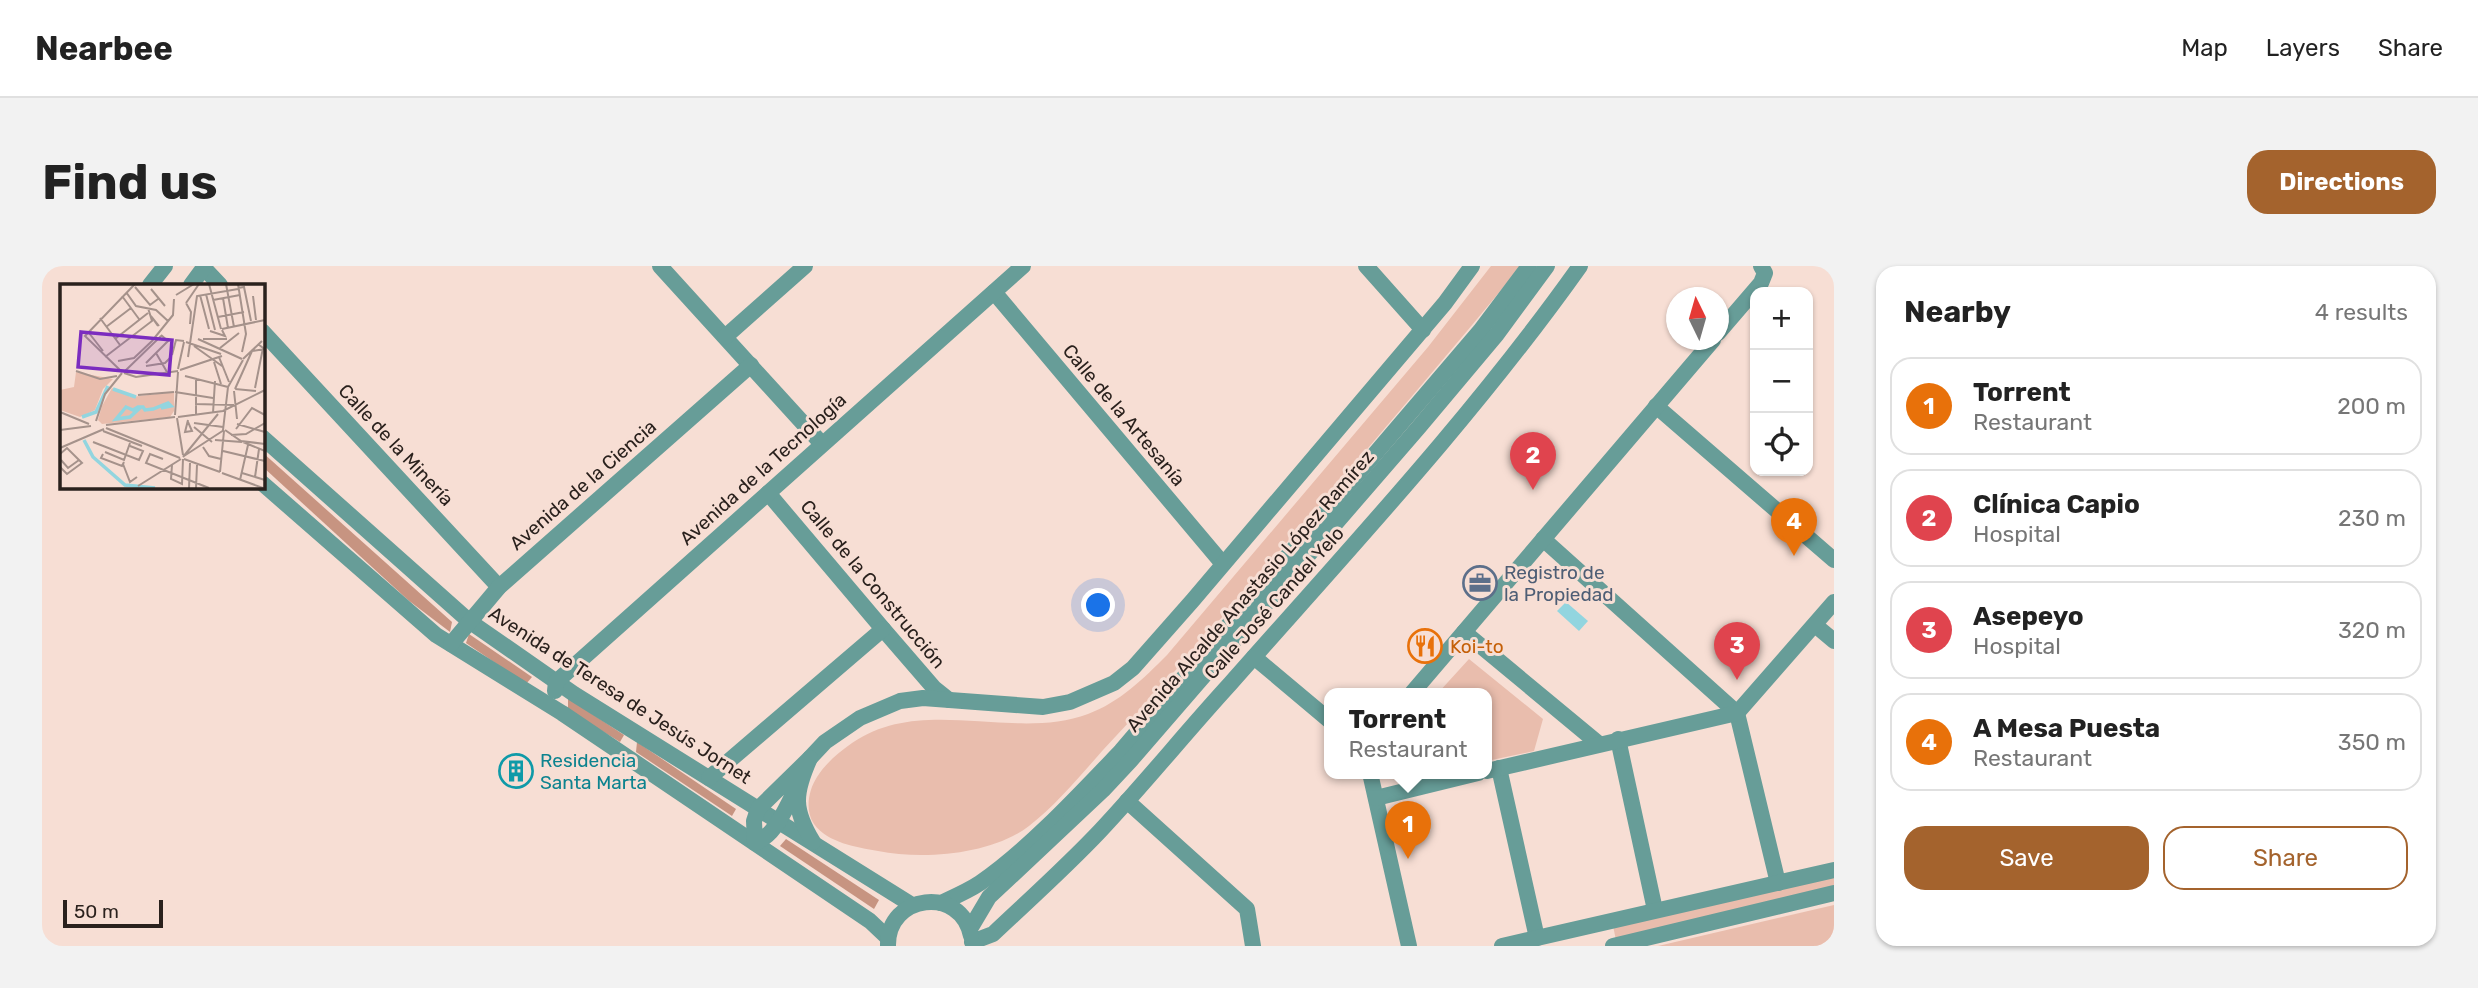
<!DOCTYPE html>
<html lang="en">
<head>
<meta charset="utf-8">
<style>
  body { margin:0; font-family:Rubik,sans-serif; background:#f2f2f2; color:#222 }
  .controls { position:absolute; right:21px; top:21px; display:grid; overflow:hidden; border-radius:14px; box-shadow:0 2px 5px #0004 }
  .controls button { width:63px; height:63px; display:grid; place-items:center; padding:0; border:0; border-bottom:2px solid #e0e0e0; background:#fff; color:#222; font:35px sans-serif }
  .compass { position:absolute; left:1624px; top:21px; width:63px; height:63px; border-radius:50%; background:#fff; box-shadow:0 2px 5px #0004; rotate:355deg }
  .scale { position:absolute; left:21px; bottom:18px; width:100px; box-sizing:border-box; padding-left:7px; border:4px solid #2a211d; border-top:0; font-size:19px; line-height:24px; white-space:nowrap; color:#2a211d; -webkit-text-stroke:5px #f7ded4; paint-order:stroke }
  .you { position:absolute; left:1057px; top:340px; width:24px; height:24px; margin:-18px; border:5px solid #fff; border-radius:50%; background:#1a73e8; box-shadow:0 0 0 10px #1a73e833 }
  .badge { display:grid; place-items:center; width:46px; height:46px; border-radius:50%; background:#a4632d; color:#fff; font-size:23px; font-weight:700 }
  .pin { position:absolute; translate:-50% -58px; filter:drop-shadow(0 2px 4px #0008) }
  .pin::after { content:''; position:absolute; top:37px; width:24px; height:21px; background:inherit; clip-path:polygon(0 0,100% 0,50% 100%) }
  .popup { position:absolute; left:1282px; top:422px; width:168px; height:91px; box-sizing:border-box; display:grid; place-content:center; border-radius:14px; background:#fff; filter:drop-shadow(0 2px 5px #0005); font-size:23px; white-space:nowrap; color:#767676 }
  .popup b { font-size:26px; color:#222 }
  .popup::after { content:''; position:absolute; left:50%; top:100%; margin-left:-14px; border:14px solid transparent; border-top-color:#fff }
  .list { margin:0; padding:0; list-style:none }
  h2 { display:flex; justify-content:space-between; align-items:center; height:91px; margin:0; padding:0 28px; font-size:30px }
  h2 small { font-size:23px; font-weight:400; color:#767676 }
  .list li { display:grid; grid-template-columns:46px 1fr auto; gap:21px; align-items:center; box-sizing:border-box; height:98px; margin:0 14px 14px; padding:0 14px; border:2px solid #e0e0e0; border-radius:21px }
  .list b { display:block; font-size:26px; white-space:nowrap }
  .list p { margin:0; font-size:23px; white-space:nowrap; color:#767676 }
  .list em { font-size:23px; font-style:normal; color:#767676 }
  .actions { display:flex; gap:14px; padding:21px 28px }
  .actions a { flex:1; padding:16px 0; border:2px solid #a4632d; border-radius:21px; text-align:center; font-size:24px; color:#a4632d }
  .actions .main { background:#a4632d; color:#fff }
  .icon { flex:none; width:38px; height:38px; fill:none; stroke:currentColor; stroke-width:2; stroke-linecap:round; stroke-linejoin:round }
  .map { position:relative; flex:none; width:1792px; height:680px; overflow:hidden; border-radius:21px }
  header { display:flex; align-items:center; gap:42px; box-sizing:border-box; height:98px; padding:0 35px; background:#fff; border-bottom:2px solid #e0e0e0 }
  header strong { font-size:33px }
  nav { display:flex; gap:38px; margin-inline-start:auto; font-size:24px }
  .intro { display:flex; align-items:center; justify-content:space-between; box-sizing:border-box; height:168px; padding:0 42px }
  h1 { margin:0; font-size:49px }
  .button { padding:18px 32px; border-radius:21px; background:#a4632d; color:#fff; font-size:24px; font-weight:700 }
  main { display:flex; gap:42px; padding:0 42px }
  aside { flex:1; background:#fff; border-radius:21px; box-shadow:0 2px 5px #0004 }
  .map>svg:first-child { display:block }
</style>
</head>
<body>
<header>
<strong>Nearbee</strong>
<nav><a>Map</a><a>Layers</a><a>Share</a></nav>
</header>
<div class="intro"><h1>Find us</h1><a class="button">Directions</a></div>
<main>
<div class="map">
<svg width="1792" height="680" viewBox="0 0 1792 680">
  <rect width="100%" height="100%" fill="#f7ded4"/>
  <g fill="#e9bdad">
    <path d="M1449,0H1479C1375,126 1268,250 1161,373C1128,411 1095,448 1061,484C1038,510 1014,539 987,560C949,589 881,594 836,585C814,581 786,577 772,558C763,545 766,525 775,511C784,497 796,487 810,477C881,428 971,476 1046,448C1078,436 1101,413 1125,389L1386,81Z"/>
    <polygon points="1427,393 1501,453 1492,485 1445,495 1445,427 1396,427"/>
    <polygon points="1792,604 1792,628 1575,679 1570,655"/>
    <polygon points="1792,639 1792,680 1616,680"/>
  </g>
  <g fill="#c79481">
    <polygon points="220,186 410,356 408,366 366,334 221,201"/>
    <polygon points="427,368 490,411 484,418 424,377"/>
    <polygon points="526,432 582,469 578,476 526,444"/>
    <polygon points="595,476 694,543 690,550 594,486"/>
    <polygon points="744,573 837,634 832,643 738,580"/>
  </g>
  <polygon fill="#92d5df" points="1524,336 1546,355 1537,365 1515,345"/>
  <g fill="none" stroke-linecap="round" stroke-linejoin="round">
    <g stroke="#679d98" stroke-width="16">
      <polyline points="618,0 780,178"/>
      <polyline points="1324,0 1381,64"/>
      <polyline points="162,2 178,19"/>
      <polyline points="108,19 123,0"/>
      <polyline points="149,19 163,0"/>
      <polyline points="952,26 1181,298"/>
      <polyline points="220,65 457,321"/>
      <polyline points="1676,67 1719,17 1723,7 1719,0"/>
      <polyline points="683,71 763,0"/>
      <polyline points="1614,140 1792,294"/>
      <polyline points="220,171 427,355 532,428 870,639"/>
      <polyline points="220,217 394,369 520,447 828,655 846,672"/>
      <polyline points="726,227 841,363 892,422 907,434"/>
      <polyline points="1501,273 1695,447 1736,617"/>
      <polyline points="1773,359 1792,375"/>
      <polyline points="1422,366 1557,478"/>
      <polyline points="409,378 457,321 709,99"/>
      <polyline points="1212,391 1287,454"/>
      <polyline points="513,425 514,416 981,0"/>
      <polyline points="1370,427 1671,74"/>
      <polyline points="1576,473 1613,644"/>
      <polyline points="768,492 783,476 818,452 858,435 881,432 1001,441 1028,436 1072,417 1091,402 1151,334 1403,37 1430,0"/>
      <polyline points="1457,502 1495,672"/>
      <polyline points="1445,505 1695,447 1792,336"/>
      <polyline points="1328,507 1367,680"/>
      <polyline points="667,512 841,363"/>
      <path d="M757,518C744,539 736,568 713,577L712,555L716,543L768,492C752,528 751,543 771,576"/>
      <polyline points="1334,532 1436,507"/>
      <polyline points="1085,535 1205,643 1211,680"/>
      <path d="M899,637C912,631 926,625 938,617C987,583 1037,529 1079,485L1438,65L1487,0"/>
      <polyline points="928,663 947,631 1061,524 1089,494 1377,161 1455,68 1505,0"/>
      <path d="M930,676L951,668C987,634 1024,601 1058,565C1103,517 1144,466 1188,418C1308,282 1433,148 1538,0"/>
      <path d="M846,680C845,628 919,619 929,670"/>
      <polyline points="1460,680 1792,604"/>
      <polyline points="1571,680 1792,627"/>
    </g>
  </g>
  <defs>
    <g id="office-ring" transform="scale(1.75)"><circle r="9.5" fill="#f7ded4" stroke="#5c6f8a" stroke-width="1.5"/><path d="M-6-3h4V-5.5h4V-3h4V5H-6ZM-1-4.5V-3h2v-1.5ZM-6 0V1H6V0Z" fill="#5c6f8a"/></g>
    <g id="restaurant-ring" transform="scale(1.75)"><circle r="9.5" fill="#f7ded4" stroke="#e8710a" stroke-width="1.5"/><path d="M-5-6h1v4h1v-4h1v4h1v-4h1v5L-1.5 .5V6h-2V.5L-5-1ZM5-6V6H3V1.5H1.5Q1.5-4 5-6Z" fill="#e8710a"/></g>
    <g id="building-ring" transform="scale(1.75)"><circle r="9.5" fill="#f7ded4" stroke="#0f9aa8" stroke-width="1.5"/><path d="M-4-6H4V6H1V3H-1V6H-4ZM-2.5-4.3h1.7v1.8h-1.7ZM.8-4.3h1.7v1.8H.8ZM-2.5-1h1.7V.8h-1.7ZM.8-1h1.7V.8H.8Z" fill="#0f9aa8"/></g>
  </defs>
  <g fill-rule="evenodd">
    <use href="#office-ring" x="1438" y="317"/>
    <use href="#restaurant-ring" x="1383" y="380"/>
    <use href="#building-ring" x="474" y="505"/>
  </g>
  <g text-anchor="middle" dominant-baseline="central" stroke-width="6" stroke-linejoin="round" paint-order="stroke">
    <g font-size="19" fill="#2a211d" stroke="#f7ded4">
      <text transform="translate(1082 149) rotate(50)">Calle de la Artesanía</text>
      <text transform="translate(354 179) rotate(47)">Calle de la Minería</text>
      <text transform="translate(721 203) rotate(-42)">Avenida de la Tecnología</text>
      <text transform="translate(541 219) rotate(-41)">Avenida de la Ciencia</text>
      <text transform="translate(831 318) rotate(50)">Calle de la Construcción</text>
      <text transform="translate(1208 325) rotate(-49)">Avenida Alcalde Anastasio López Ramírez</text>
      <text transform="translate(1232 337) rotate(-48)">Calle José Candel Yelo</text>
      <text transform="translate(578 429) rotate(33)">Avenida de Teresa de Jesús Jornet</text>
    </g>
    <g font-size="19" fill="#4e5e75" stroke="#f7ded4" text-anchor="start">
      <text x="1462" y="306">Registro de<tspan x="1462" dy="22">la Propiedad</tspan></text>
    </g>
    <g font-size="19" fill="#c56008" stroke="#f7ded4" text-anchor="start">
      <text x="1408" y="380">Koi-to</text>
    </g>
    <g font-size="19" fill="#0d838f" stroke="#f7ded4" text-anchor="start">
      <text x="498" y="494">Residencia<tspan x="498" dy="22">Santa Marta</tspan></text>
    </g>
  </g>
  <g transform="translate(18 18)">
    <rect width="205" height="205" fill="#f7ded4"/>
    <path d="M16,88L53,95L43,105L35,126L20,133L0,126V106L14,103ZM52,104L71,113L114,108V127L110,133L42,140L38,136L42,122Z" fill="#e9bdad"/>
    <path fill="none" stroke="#92d5df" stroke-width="3.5" d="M53,105L76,113M81,123L70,133L56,135L66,123L73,126L78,123H83L85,126L93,125L108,119L111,122L101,124M22,133L36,128L48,102M24,156L33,173L65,201L95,204"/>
    <path fill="none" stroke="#a5928b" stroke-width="2" d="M149,0L161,45M166,0L174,43M178,0L186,50L182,68M75,3L90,21L98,15M178,4L184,3L191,37M91,5L105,22M66,8L76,22L96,26L108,37M146,10L155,46M116,11L134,0M140,11L149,45M62,12L79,35M193,12L196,36M163,14L168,44M153,16L180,11M126,19L139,0M126,19L131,28L130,40M158,33L184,28M40,34L60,61M98,42L91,32L99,42M46,43L71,24M162,45L205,36M150,47L165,52L162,46M29,49L43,67M55,55L88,29M138,55L182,75M143,55H167M126,58L161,70M134,62L162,82M160,64L179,49M96,69L107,88M112,71L116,56L124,57M45,73L92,37L88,24M128,73L137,12L178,5M159,73L169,98M183,75L202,57M58,77L74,74L92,57L113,31L114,15M154,78L161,100M86,79L108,57L101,51M86,82L105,79L111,73M118,85L124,58M120,86L162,72M16,87L40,95L57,92M61,87L25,52L75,0M65,87L101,52M64,89L76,93L118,87M125,92L168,103M136,94V131M195,104L203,64L198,60M175,105L192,67L205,65M175,105L196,107M174,107L177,135M115,108L153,114M78,111L114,108M135,120L174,121M0,128L29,140M153,129L155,97M115,131L118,88M118,133L163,127L205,106M117,134L123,171M128,136L125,148L132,147L128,138M36,137L45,110L62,89M134,139L163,143M177,140L205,148M46,141L115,133M134,143L152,158M46,144L120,174M176,145L192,124L205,131M0,146L31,142M163,146L168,103L183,76M165,146L181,157L205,160M43,147L82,162M171,151L186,150L205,139M155,156L182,158M33,158L79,176L83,167L70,162M183,158L205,167M143,163L149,172L161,175M0,164L44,145M163,167L205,177M45,168L64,176L70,159M0,170L7,164L22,179L7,190L0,183M43,170L41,174L62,182L64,178M124,172L164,146M123,173L158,130M103,175L90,170L86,179L149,204M124,175L160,188M1,176L8,184L19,176M63,180L70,198L77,193M112,181L111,195L122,200L123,175M160,188L164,147M162,189L203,204M182,189L205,196M195,193L199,165M180,196L188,161M78,202L121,175M129,204L130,179M136,204L137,181"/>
    <path fill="#7b2cbf" fill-opacity="0.15" stroke="#7b2cbf" stroke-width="3.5" d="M21,48L112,56L109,91L18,83Z"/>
    <rect width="205" height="205" fill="none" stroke="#2a211d" stroke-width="3.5"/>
  </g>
</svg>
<div class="controls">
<button>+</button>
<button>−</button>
<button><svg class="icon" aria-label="locate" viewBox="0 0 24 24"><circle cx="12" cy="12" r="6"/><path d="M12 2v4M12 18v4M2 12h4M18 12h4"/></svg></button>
</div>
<svg class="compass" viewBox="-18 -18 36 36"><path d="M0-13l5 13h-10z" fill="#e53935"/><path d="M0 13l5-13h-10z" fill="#767676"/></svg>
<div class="scale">50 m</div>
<div class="you"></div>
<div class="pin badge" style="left:1366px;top:593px;background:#e8710a">1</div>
<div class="popup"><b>Torrent</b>Restaurant</div>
<div class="pin badge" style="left:1491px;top:224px;background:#e0444e">2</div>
<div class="pin badge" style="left:1695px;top:414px;background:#e0444e">3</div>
<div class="pin badge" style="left:1752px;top:290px;background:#e8710a">4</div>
</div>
<aside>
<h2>Nearby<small>4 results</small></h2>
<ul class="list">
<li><span class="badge" style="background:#e8710a">1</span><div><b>Torrent</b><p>Restaurant</p></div><em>200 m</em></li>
<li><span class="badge" style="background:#e0444e">2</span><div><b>Clínica Capio</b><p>Hospital</p></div><em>230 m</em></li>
<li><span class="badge" style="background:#e0444e">3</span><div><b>Asepeyo</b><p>Hospital</p></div><em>320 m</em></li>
<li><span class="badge" style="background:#e8710a">4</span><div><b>A Mesa Puesta</b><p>Restaurant</p></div><em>350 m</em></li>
</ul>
<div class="actions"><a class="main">Save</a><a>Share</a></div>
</aside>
</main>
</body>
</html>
